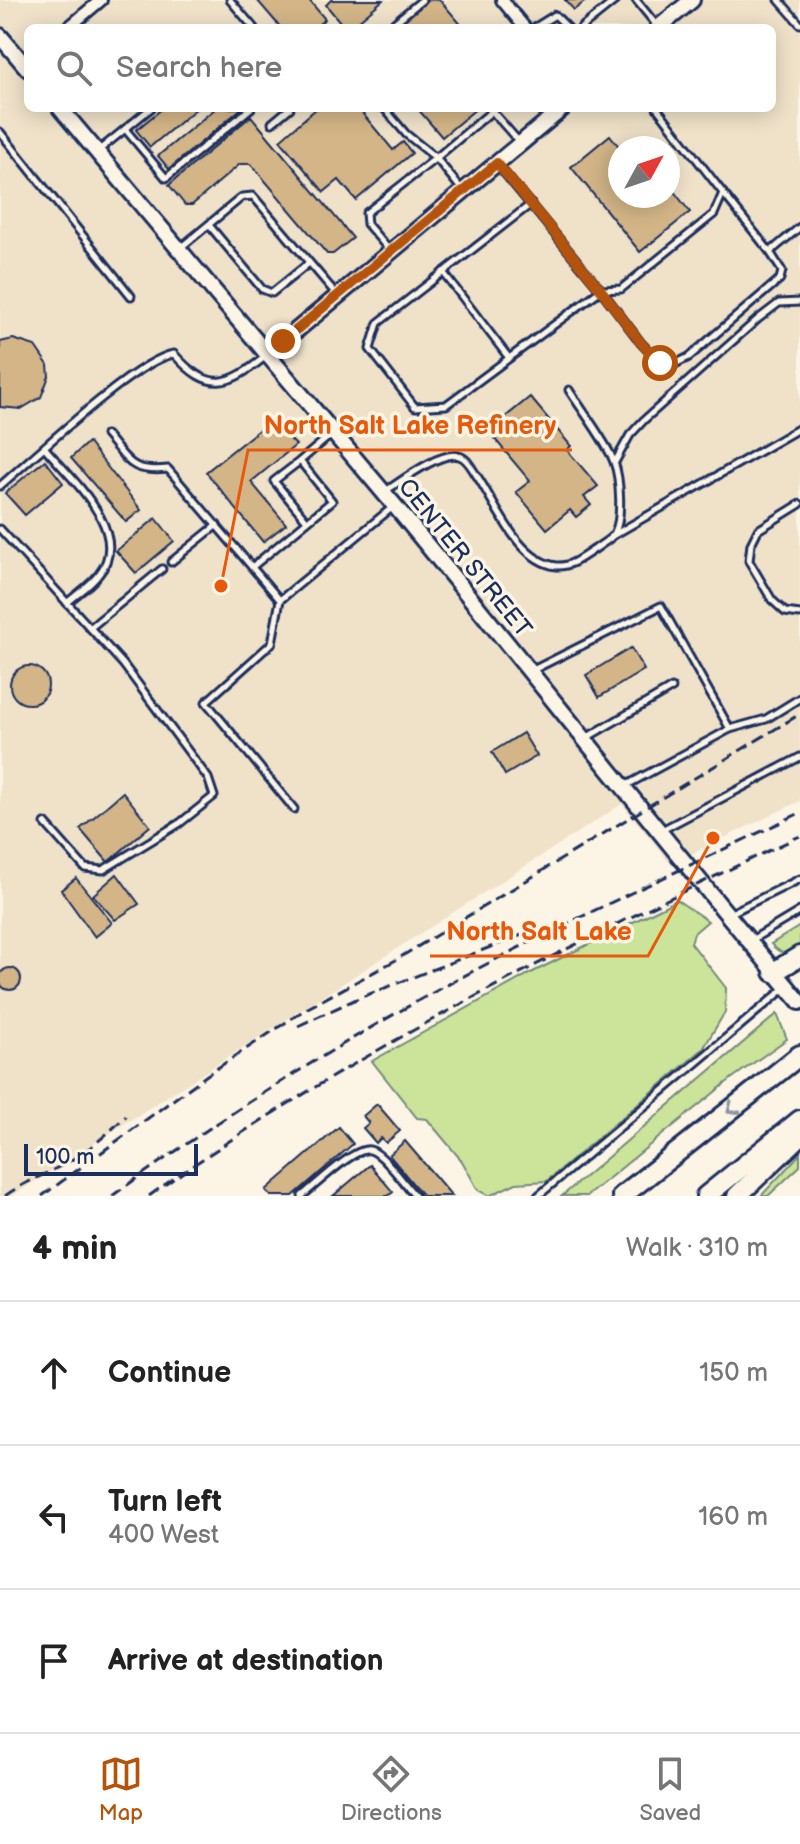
<!DOCTYPE html>
<html lang="en">
<head>
<meta charset="utf-8">
<style>
  body { margin:0; font-family:"Balsamiq Sans",sans-serif; background:#f6f6f6; color:#222 }
  .compass { position:absolute; left:608px; top:136px; width:72px; height:72px; border-radius:50%; background:#fff; box-shadow:0 4px 20px #0003; rotate:50deg }
  .scale { position:absolute; left:24px; bottom:20px; width:174px; box-sizing:border-box; padding-left:8px; border:4px solid #1b2f5e; border-top:0; font-size:22px; line-height:28px; white-space:nowrap; color:#1b2f5e; -webkit-text-stroke:6px #fcf5e5; paint-order:stroke }
  .stop { position:absolute; width:24px; height:24px; margin:-18px; border:6px solid #b45309; border-radius:50%; background:#fff }
  .stop.end { background:#b45309; border-color:#fff; box-shadow:0 2px 8px #0008 }
  .list { margin:0; padding:0; list-style:none }
  h2 { display:flex; justify-content:space-between; align-items:center; height:104px; margin:0; padding:0 32px; font-size:34px }
  h2 small { font-size:26px; font-weight:400; color:#767676 }
  .list li { display:grid; grid-template-columns:52px 1fr auto; gap:24px; align-items:center; box-sizing:border-box; height:144px; padding:0 32px; border-top:2px solid #e0e0e0 }
  .list b { display:block; font-size:30px; white-space:nowrap }
  .list p { margin:0; font-size:26px; white-space:nowrap; color:#767676 }
  .list em { font-size:26px; font-style:normal; color:#767676 }
  .icon { flex:none; width:44px; height:44px; fill:none; stroke:currentColor; stroke-width:2; stroke-linecap:round; stroke-linejoin:round }
  .map { position:relative; flex:none; width:800px; height:1196px; overflow:hidden }
  .search { position:absolute; background:#fff; box-shadow:0 4px 20px #0003; left:24px; right:24px; top:24px; height:88px; display:flex; align-items:center; gap:20px; box-sizing:border-box; padding:0 28px; border-radius:12px; color:#767676; font-size:30px }
  .sheet { height:536px; background:#fff }
  nav { display:flex; justify-content:space-around; align-items:center; box-sizing:border-box; height:112px; border-top:2px solid #e0e0e0; background:#fff; font-size:22px; color:#767676 }
  nav a { display:grid; justify-items:center; gap:4px }
  nav .on { color:#b45309 }
  .map>svg:first-child { display:block }
</style>
</head>
<body>
<div class="map">
<svg width="800" height="1196" viewBox="0 0 800 1196">
  <rect width="100%" height="100%" fill="#fcf5e5"/>
  <filter id="ink" filterUnits="userSpaceOnUse"><feTurbulence type="fractalNoise" baseFrequency=".0125" numOctaves="2"/><feDisplacementMap in="SourceGraphic" scale="16" xChannelSelector="R" yChannelSelector="G"/><feConvolveMatrix kernelMatrix="1 2 1 2 8 2 1 2 1" color-interpolation-filters="sRGB"/></filter>
  <g filter="url(#ink)">
    <path fill="#f0e2c9" fill-rule="evenodd" d="M0,0H800V801L671,864L622,804L12,1196H0ZM28,28H772V108H28ZM620,148H668V196H620Z"/>
    <g fill="#cbe49a" stroke="#738a7c" stroke-width="2">
      <polygon points="677,900 708,921 694,933 691,943 726,988 725,1012 703,1049 547,1181 516,1183 489,1196 478,1190 462,1161 427,1119 417,1118 372,1061 527,975"/>
      <path d="M800,926V949C787,956 781,955 771,944Z"/>
      <polygon points="777,1014 787,1039 731,1079 587,1196 562,1196"/>
      <polygon points="800,1154 800,1166 768,1196 761,1196"/>
    </g>
    <g fill="#d3b587" stroke="#1b2f5e" stroke-width="2">
      <polygon points="257,0 309,0 325,19 314,28 281,28"/>
      <polygon points="331,0 383,0 350,28 345,28 326,5"/>
      <polygon points="427,0 440,0 464,28 394,28"/>
      <polygon points="565,0 587,0 574,10"/>
      <polygon points="163,108 197,108 150,147 136,130"/>
      <polygon points="216,108 242,108 169,169 158,156"/>
      <polygon points="317,108 358,108 393,150 403,142 412,153 356,200 339,180 324,192 280,140"/>
      <polygon points="417,108 477,108 442,137"/>
      <polygon points="251,116 353,238 333,254 327,254 251,164 240,164 192,205 185,205 169,185"/>
      <polygon points="610,135 620,148 620,196 668,196 669,185 690,212 640,252 571,167"/>
      <polygon points="13,339 35,346 48,365 49,376 41,397 21,409 0,407 0,342"/>
      <polygon points="530,397 571,446 567,450 598,486 584,497 591,505 576,517 570,510 547,529 516,492 530,481 488,431"/>
      <polygon points="271,420 296,445 251,482 286,524 263,542 206,472"/>
      <polygon points="88,442 141,510 126,522 71,458"/>
      <polygon points="45,460 63,483 25,515 5,493"/>
      <polygon points="156,518 174,541 136,573 116,551"/>
      <polygon points="631,648 644,670 599,697 586,675"/>
      <circle cx="29" cy="685" r="19"/>
      <polygon points="523,733 537,756 505,775 492,752"/>
      <polygon points="123,792 150,826 108,862 80,829"/>
      <polygon points="117,874 139,904 115,920 93,895"/>
      <polygon points="76,878 112,923 95,937 61,890"/>
      <circle cx="10" cy="979" r="11"/>
      <polygon points="377,1104 400,1131 386,1143 381,1138 376,1143 363,1128 369,1123 363,1116"/>
      <polygon points="339,1127 353,1144 293,1196 271,1196 266,1190"/>
      <polygon points="405,1141 452,1196 423,1196 389,1155"/>
      <polygon points="370,1165 393,1192 388,1196 333,1196"/>
    </g>
    <g fill="none" stroke-linecap="round" stroke-linejoin="round">
      <g stroke="#1b2f5e" stroke-width="11">
        <g id="lane">
          <polyline points="230,0 254,28"/>
          <polyline points="636,0 658,27"/>
          <polyline points="779,0 800,24"/>
          <polyline points="388,28 422,0"/>
          <polyline points="534,28 555,15 568,28"/>
          <polyline points="581,28 616,0"/>
          <polyline points="384,108 406,134 436,158 492,111"/>
          <polyline points="495,108 492,111 520,143"/>
          <polyline points="272,123 290,108"/>
          <polyline points="125,129 166,178 251,108"/>
          <polyline points="0,132 131,296"/>
          <polyline points="98,151 151,108"/>
          <polyline points="497,164 601,290 641,343 660,363 675,364 689,357 780,279 782,271 770,252"/>
          <polyline points="723,193 770,252 800,227"/>
          <polyline points="531,204 378,323 370,349 415,407 446,405 601,290 621,289 714,214 723,193 657,108"/>
          <polyline points="209,225 262,289 272,293 309,263"/>
          <polyline points="179,249 242,197 253,196 337,295"/>
          <polyline points="390,251 367,224 366,213 436,158 463,191"/>
          <polyline points="443,272 509,358"/>
          <path d="M106,435C129,461 130,473 168,469L280,600L394,506"/>
          <path d="M45,448C70,478 133,532 99,574C91,585 77,594 67,603"/>
          <polyline points="300,461 274,481 307,521"/>
          <polyline points="615,462 630,435 644,420 758,319 779,303 800,302"/>
          <path d="M0,486C34,457 137,359 174,354C209,394 229,386 266,356"/>
          <path d="M384,492C400,482 441,450 459,456C467,458 471,467 475,473C495,501 517,562 557,566C571,567 584,556 595,549C601,544 610,540 614,534C623,519 620,478 614,462C607,443 581,409 569,390"/>
          <polyline points="800,504 758,530 751,544 749,561 772,600 785,612 800,614"/>
          <polyline points="0,529 123,664 208,778 214,796 180,823 103,870 85,868 45,823"/>
          <polyline points="614,535 800,428"/>
          <polyline points="171,562 217,525"/>
          <polyline points="252,567 332,501 300,461 333,433"/>
          <polyline points="280,600 272,643 206,702 294,809"/>
          <polyline points="90,628 162,569"/>
          <polyline points="531,671 661,606 730,729 625,786"/>
          <polyline points="730,729 766,719 800,698"/>
          <polyline points="586,738 672,688"/>
          <polyline points="660,831 800,757"/>
          <polyline points="731,913 800,879"/>
          <polyline points="750,941 800,911"/>
          <path d="M302,1196C315,1186 355,1146 370,1150C383,1153 405,1185 415,1196"/>
          <polyline points="538,1196 785,988"/>
        </g>
      </g>
      <g stroke="#1b2f5e" stroke-width="16">
        <g id="street">
          <polyline points="502,0 525,28"/>
          <polyline points="68,28 101,0"/>
        </g>
      </g>
      <g stroke="#1b2f5e" stroke-width="20">
        <g id="secondary">
          <polyline points="658,28 692,0"/>
          <polyline points="0,36 28,69"/>
          <path d="M60,108C171,241 284,373 395,506C531,671 663,839 800,1002"/>
          <polyline points="267,355 563,108"/>
        </g>
      </g>
      <g stroke="#1b2f5e" stroke-width="24">
        <g id="highway">
          <polyline points="774,972 800,956"/>
          <polyline points="622,1196 800,1055"/>
          <polyline points="706,1196 800,1120"/>
          <polyline points="737,1196 800,1136"/>
        </g>
      </g>
      <use href="#lane" stroke="#fcf5e5" stroke-width="5"/>
      <use href="#street" stroke="#fcf5e5" stroke-width="10"/>
      <use href="#secondary" stroke="#fcf5e5" stroke-width="14"/>
      <use href="#highway" stroke="#fcf5e5" stroke-width="18"/>
      <g stroke="#1b2f5e" stroke-width="3" stroke-dasharray="12 6" stroke-linecap="butt">
        <polyline points="298,1026 354,1000 532,931"/>
        <path d="M5,1196C24,1182 45,1175 66,1163C89,1151 107,1134 126,1116"/>
        <polyline points="42,1196 207,1075 306,1009 394,961 800,714"/>
        <path d="M112,1196C230,1111 354,1033 483,966C587,912 694,864 800,813"/>
        <path d="M149,1196C352,1051 575,942 800,836"/>
      </g>
    </g>
    <defs><path id="oneway-chevron" d="M-2-3.5L2.5 0L-2 3.5" fill="none" stroke-width="1.6" stroke-linecap="round" stroke-linejoin="round" transform="scale(2)"/></defs>
    <use stroke="#8c92a2" href="#oneway-chevron" transform="translate(732 1109) rotate(142)"/>
  </g>
  <g fill="none" stroke-linecap="round" stroke-linejoin="round" filter="url(#ink)">
    <polyline stroke="#b45309" stroke-width="10" points="283,341 497,163 601,290 641,343 660,363"/>
  </g>
  <g text-anchor="middle" dominant-baseline="central" stroke-width="7" stroke-linejoin="round" paint-order="stroke">
    <g font-size="24" fill="#1b2f5e" stroke="#fcf5e5">
      <text transform="translate(465 558) rotate(51)">CENTER STREET</text>
    </g>
  </g>
  <path fill="none" stroke="#e8590c" stroke-width="3" d="M221 586L248 450H572M713 838L648 956H430"/>
  <g fill="#e8590c" stroke="#fcf5e5" stroke-width="3">
    <circle cx="221" cy="586" r="8"/>
    <circle cx="713" cy="838" r="8"/>
  </g>
  <g font-size="26" text-anchor="middle" font-weight="bold" fill="#e8590c" stroke="#fcf5e5" stroke-width="7" stroke-linejoin="round" paint-order="stroke">
    <text x="410" y="434">North Salt Lake Refinery</text>
    <text x="539" y="940">North Salt Lake</text>
  </g>
</svg>
<svg class="compass" viewBox="-18 -18 36 36"><path d="M0-13l5 13h-10z" fill="#e53935"/><path d="M0 13l5-13h-10z" fill="#767676"/></svg>
<div class="scale">100 m</div>
<div class="stop" style="left:660px;top:363px"></div>
<div class="stop end" style="left:283px;top:341px"></div>
<div class="search"><svg class="icon" aria-label="search" viewBox="0 0 24 24"><circle cx="10" cy="10" r="6"/><path d="M15 15l6 6"/></svg>Search here</div>
</div>
<section class="sheet">
<h2>4 min<small>Walk · 310 m</small></h2>
<ul class="list">
<li><svg class="icon" aria-label="ahead" viewBox="0 0 24 24"><path d="M12 20V5M6 11l6-6 6 6"/></svg><div><b>Continue</b></div><em>150 m</em></li>
<li><svg class="icon" aria-label="left" viewBox="0 0 24 24"><path d="M17 20v-9H6M10 6l-5 5 5 5"/></svg><div><b>Turn left</b><p>400 West</p></div><em>160 m</em></li>
<li><svg class="icon" aria-label="arrive" viewBox="0 0 24 24"><path d="M6 21V4h12l-3 4 3 4H6"/></svg><div><b>Arrive at destination</b></div></li>
</ul>
</section>
<nav>
<a class="on"><svg class="icon" aria-label="map" viewBox="0 0 24 24"><path d="M3 6l6-2 6 2 6-2v14l-6 2-6-2-6 2zM9 4v14M15 6v14"/></svg>Map</a>
<a><svg class="icon" aria-label="directions" viewBox="0 0 24 24"><path d="M12 3l9 9-9 9-9-9zM9 14v-3h6M13 9l2 2-2 2"/></svg>Directions</a>
<a><svg class="icon" aria-label="saved" viewBox="0 0 24 24"><path d="M7 4h10v16l-5-4-5 4z"/></svg>Saved</a>
</nav>
</body>
</html>
